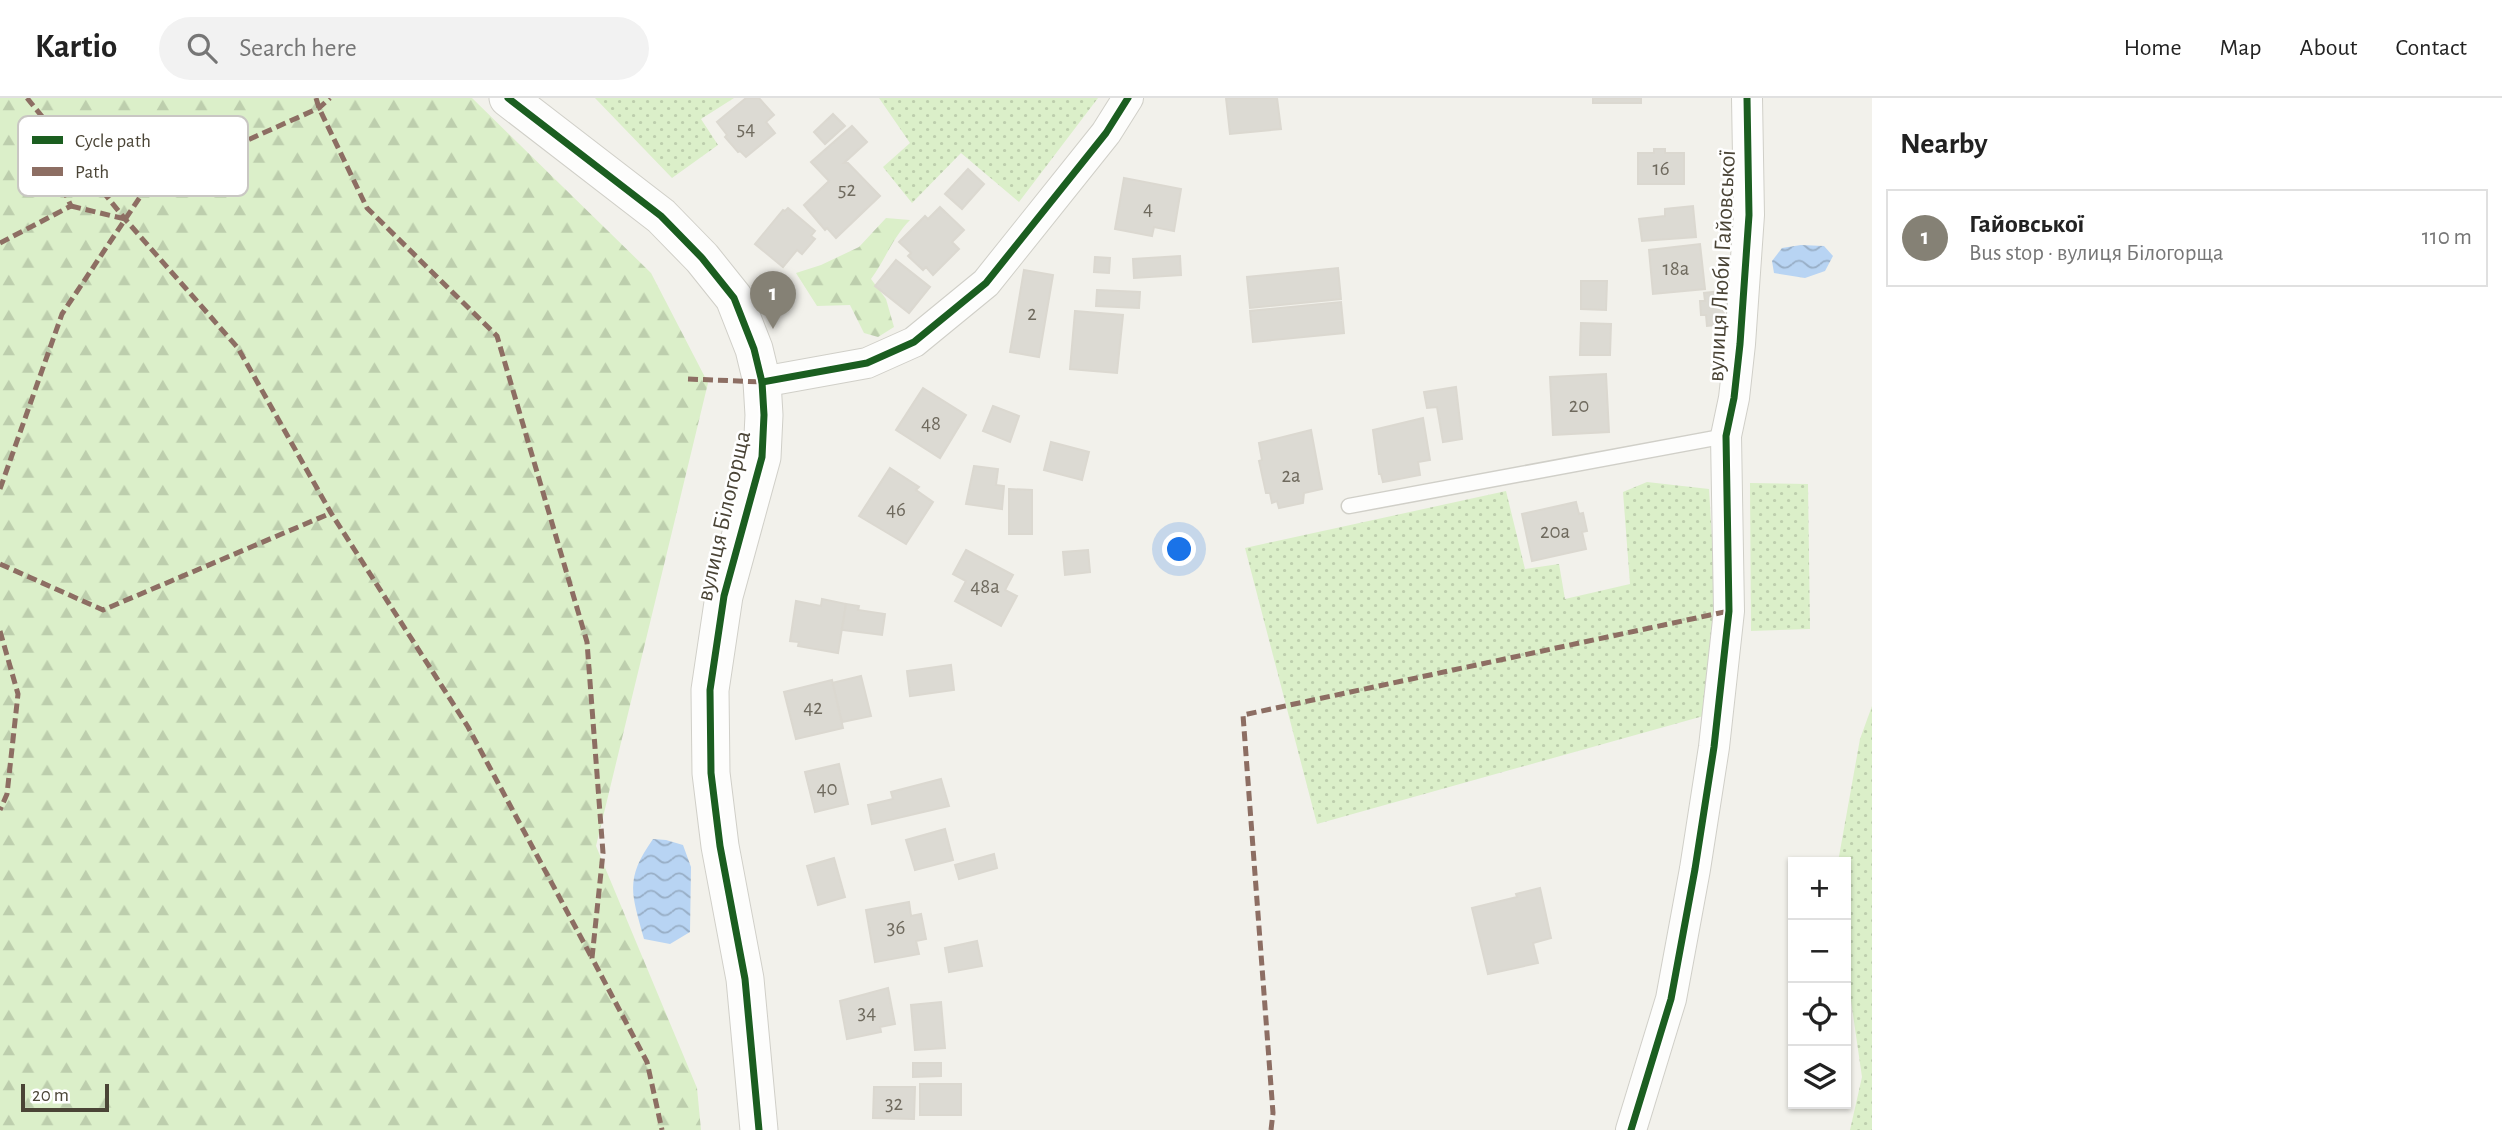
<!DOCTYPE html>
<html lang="en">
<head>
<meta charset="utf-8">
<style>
  body { margin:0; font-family:"Alegreya Sans",sans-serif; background:#f2f2f2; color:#222 }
  .controls { position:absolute; right:21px; bottom:21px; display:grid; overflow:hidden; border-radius:0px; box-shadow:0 2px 5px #0004 }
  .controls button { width:63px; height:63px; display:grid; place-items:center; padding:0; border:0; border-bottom:2px solid #e0e0e0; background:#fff; color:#222; font:35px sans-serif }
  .scale { position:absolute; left:21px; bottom:18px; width:88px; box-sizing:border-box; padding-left:7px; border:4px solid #4a4436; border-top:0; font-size:19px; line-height:24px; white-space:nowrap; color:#4a4436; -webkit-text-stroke:5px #fff; paint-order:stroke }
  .you { position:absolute; left:1180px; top:452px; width:24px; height:24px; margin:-18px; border:5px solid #fff; border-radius:50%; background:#1a73e8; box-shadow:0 0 0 10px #1a73e833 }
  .badge { display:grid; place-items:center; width:46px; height:46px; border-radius:50%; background:#858175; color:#fff; font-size:23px; font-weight:700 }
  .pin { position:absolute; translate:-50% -58px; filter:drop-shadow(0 2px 4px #0008) }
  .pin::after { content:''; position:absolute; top:37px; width:24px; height:21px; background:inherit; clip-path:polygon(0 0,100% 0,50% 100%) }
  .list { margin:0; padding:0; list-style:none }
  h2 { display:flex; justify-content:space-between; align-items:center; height:91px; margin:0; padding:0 28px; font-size:30px }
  h2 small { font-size:23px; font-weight:400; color:#767676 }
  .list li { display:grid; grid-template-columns:46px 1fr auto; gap:21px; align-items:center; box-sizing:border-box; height:98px; margin:0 14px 14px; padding:0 14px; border:2px solid #e0e0e0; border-radius:0px }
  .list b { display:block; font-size:26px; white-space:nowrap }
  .list p { margin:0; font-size:23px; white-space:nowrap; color:#767676 }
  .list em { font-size:23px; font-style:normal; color:#767676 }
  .icon { flex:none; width:38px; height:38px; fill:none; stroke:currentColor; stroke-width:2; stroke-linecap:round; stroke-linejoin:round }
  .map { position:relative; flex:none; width:1872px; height:1032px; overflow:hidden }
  header { display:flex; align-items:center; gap:42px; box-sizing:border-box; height:98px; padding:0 35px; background:#fff; border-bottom:2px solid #e0e0e0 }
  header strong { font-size:33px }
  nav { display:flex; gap:38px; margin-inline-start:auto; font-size:24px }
  .search { width:490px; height:63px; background:#f2f2f2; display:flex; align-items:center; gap:18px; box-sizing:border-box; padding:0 24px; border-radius:38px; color:#767676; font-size:26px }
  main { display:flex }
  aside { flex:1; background:#fff }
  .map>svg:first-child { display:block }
</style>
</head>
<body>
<header>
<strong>Kartio</strong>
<div class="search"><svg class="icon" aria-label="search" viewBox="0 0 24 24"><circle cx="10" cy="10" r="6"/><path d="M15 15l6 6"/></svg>Search here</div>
<nav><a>Home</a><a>Map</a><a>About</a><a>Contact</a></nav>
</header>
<main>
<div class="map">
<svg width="1872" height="1032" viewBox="0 0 1872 1032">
  <defs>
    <pattern id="forest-firs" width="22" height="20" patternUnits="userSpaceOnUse" patternTransform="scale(1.75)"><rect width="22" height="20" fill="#dbefc9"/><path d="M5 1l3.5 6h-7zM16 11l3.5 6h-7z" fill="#bdcead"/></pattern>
    <pattern id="garden-dots" width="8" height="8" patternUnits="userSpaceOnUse" patternTransform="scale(1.75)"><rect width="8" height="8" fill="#dbefc9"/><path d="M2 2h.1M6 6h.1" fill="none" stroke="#bdcead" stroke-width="1.8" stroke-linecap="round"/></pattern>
    <pattern id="water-waves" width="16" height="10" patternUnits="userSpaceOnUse" patternTransform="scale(1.75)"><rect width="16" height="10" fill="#b8d4f3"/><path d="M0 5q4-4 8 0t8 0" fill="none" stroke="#98aec6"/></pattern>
  </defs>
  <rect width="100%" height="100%" fill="#f2f1eb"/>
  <g fill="url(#forest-firs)">
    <polygon points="0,0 472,0 651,175 708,285 596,748 697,990 701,1032 0,1032"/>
    <path d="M886,120L910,122C893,139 885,162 871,181L886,201L894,229L878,239L864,235L850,207L817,208L796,175L821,167L859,149Z"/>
  </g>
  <g fill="url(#garden-dots)">
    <polygon points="595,0 734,0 701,21 718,47 672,80"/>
    <polygon points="879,0 1098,0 1019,104 961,55 912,105 883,69 910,45"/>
    <polygon points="1647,384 1709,391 1716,505 1707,617 1317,726 1245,450 1506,393 1525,471 1559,466 1565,501 1630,486 1623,394"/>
    <polygon points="1750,385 1808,386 1810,531 1751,533"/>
    <polygon points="1872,608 1872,1032 1850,1032 1862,979 1846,868 1846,764 1838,764 1860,641"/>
  </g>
  <g fill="url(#water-waves)">
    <polygon points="1801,147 1824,148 1833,158 1825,173 1805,180 1774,175 1772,163 1782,150"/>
    <path d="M653,741L666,742L683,747L691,769L690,834L670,846L644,841C632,796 624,782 653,741Z"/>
  </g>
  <g fill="#dcdad3" stroke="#dbd8d0" stroke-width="2">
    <polygon points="746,0 759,0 774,17 766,24 775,35 746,59 740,53 738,54 725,39 727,37 717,24"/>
    <polygon points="1226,0 1277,0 1281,31 1230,36"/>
    <rect x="1593" y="0" width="48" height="5"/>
    <polygon points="833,16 845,28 825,46 814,34"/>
    <polygon points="852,28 867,44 844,65 848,65 880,98 836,140 827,130 825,132 804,107 829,83 811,64"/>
    <polygon points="1654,51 1665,51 1665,55 1684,55 1684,86 1638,86 1638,55 1654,55"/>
    <polygon points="968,71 984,86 962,111 945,96"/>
    <polygon points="1124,80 1181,91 1174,133 1154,129 1152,138 1115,131"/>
    <polygon points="1693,108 1696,139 1642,143 1639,121 1665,118 1665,111"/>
    <polygon points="940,109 964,132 952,144 959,151 933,177 926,169 923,172 908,158 911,155 899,144 925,118 928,121"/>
    <polygon points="788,110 815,133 811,138 815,141 802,156 797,152 783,169 755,146 783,112 785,113"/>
    <polygon points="1700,146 1705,191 1653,196 1649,152"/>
    <polygon points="1180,158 1181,177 1134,180 1133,161"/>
    <polygon points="1095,159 1110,160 1109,175 1094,174"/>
    <polygon points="896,162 930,189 909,215 875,188"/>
    <polygon points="1338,170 1341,201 1250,210 1247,179"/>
    <polygon points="1024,172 1053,177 1039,259 1010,254"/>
    <polygon points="1581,183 1607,183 1606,212 1581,211"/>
    <polygon points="1097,192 1140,194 1139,210 1096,208"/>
    <polygon points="1721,193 1725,226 1707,228 1706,217 1701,217 1700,203 1705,203 1704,195"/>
    <polygon points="1341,204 1344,235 1253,244 1250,213"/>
    <polygon points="1075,213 1123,217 1117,275 1070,271"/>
    <polygon points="1581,225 1611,226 1610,257 1580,257"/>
    <polygon points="1606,276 1609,334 1553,337 1550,279"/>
    <polygon points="1456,289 1462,341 1443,344 1437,309 1427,310 1424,294"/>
    <polygon points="923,290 966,317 940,360 896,332"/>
    <polygon points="993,308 1019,318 1010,344 983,333"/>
    <polygon points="1423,320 1430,362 1418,364 1420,377 1383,384 1381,376 1379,376 1373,332"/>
    <polygon points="1311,332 1322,391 1304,395 1303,405 1279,410 1277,403 1272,405 1270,395 1266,395 1259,363 1262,362 1259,345"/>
    <polygon points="1051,344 1089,354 1082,382 1044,372"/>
    <polygon points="974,368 998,371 996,387 1004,388 1002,411 966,406"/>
    <polygon points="890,370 919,389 916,392 933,404 906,446 859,418"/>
    <polygon points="1009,391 1032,392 1032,436 1009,436"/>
    <polygon points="1576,404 1579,416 1583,415 1587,433 1582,434 1586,451 1532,463 1522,416"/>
    <polygon points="966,452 1013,477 1005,492 1017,498 1001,528 955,503 966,483 953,476"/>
    <polygon points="1088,452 1090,474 1065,477 1063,454"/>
    <polygon points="822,501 846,506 838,555 798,548 799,544 790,543 796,503 821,508"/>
    <polygon points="846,506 859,508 858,512 885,516 882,537 842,532"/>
    <polygon points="951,567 954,592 910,598 907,573"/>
    <polygon points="861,578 871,618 842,624 832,585"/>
    <polygon points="832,582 843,630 796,641 784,594"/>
    <polygon points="839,666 848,706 815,714 805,674"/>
    <polygon points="941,681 949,708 872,726 868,707 893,701 891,694"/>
    <polygon points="945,731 953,762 915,772 906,742"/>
    <polygon points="994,756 997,770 959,781 955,767"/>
    <polygon points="834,760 845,799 818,807 807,768"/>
    <polygon points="1540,790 1551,840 1533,845 1538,865 1488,876 1472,810 1517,799 1516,796"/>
    <polygon points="909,804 911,818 921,816 926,841 916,843 919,856 875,864 866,812"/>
    <polygon points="977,843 982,868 949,874 945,850"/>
    <polygon points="888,890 895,926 880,929 881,934 847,941 840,903"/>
    <polygon points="941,904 945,950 915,952 911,907"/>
    <polygon points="913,965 941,965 941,978 913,979"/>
    <rect x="920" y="986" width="41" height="31"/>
    <polygon points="874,989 915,989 914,1021 873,1020"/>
  </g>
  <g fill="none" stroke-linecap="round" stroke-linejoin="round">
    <g stroke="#d0cfc8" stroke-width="17">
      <polyline id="service" points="1349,408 1726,338"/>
    </g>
    <g stroke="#d0cfc8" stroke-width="32">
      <g id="minor">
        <polyline points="762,284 867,265 914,244 986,185 1106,35 1128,0"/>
        <polyline points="1631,1032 1671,901 1695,771 1714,649 1729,513 1726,338 1734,300 1740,246 1749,117 1747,0"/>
      </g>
    </g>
    <g stroke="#d0cfc8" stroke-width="39">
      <polyline id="tertiary" points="508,0 661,118 702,160 734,200 754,251 762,284 764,317 762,359 724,498 710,592 711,675 720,748 745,881 759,1032"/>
    </g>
    <use href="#service" stroke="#fdfdfc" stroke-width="14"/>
    <use href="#minor" stroke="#fdfdfc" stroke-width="30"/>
    <use href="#tertiary" stroke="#fdfdfc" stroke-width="37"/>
    <g stroke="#8d6e63" stroke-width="5" stroke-dasharray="10 5" stroke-linecap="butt">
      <polyline points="27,0 125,121 238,250 331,415 468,629 592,860"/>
      <polyline points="316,0 319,10 367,110 497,238 587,544 603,755 592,860 647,964 662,1032"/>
      <polyline points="71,108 125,121"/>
      <polyline points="0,145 71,108 59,82 40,20"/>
      <polyline points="688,281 762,284"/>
      <polyline points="0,391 62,216 142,96 212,58 319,10 330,0"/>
      <polyline points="0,466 103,512 331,415"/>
      <polyline points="0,533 18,596 7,696 0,712"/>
      <polyline points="1271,1032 1273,1015 1243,617 1729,513"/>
    </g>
    <g stroke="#fff" stroke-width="11">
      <g id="cycleway">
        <polyline points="508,0 661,118 702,160 734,200 754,251 762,284 764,317 762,359 724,498 710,592 711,675 720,748 745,881 759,1032"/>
        <polyline points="762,284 867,265 914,244 986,185 1106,35 1128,0"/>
        <polyline points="1631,1032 1671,901 1695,771 1714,649 1729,513 1726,338 1734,300 1740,246 1749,117 1747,0"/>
      </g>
    </g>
    <use href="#cycleway" stroke="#1b5e20" stroke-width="7"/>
  </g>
  <g text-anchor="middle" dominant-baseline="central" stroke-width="5" stroke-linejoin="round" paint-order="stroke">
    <g font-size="21" fill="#6f6a5e">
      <text x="746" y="30">54</text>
      <text x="1661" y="70">16</text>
      <text x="847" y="91">52</text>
      <text x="1148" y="110">4</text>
      <text x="1676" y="170">18а</text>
      <text x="1032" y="215">2</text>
      <text x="1579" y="307">20</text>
      <text x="931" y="325">48</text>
      <text x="1291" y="377">2а</text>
      <text x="896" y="411">46</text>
      <text x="1555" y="433">20а</text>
      <text x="985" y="488">48а</text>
      <text x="813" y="609">42</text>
      <text x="827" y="690">40</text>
      <text x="896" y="829">36</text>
      <text x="867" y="914">34</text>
      <text x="894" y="1005">32</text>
    </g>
    <g font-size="24" fill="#4a4436" stroke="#fff">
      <text transform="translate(1722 168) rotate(-87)">вулиця Люби Гайовської</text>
      <text transform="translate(724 418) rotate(-77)">вулиця Білогорща</text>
    </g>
  </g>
  <rect x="18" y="18" width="230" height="80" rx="10" fill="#fff" stroke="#c9c7c3" stroke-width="2"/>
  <rect x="32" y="38" width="31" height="8" fill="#1b5e20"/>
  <rect x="32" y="69" width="31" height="9" fill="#8d6e63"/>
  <g font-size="19" fill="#4a4436">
    <text x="75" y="49">Cycle path</text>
    <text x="75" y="80">Path</text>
  </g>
</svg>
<div class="controls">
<button>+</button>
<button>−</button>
<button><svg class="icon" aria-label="locate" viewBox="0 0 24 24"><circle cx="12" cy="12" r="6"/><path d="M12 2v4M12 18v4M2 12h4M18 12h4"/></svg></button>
<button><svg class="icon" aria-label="layers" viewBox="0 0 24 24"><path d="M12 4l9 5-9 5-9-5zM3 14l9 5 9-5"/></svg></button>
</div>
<div class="scale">20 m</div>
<div class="you"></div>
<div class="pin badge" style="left:773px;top:231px">1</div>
</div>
<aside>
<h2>Nearby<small></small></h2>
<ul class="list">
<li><span class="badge">1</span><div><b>Гайовської</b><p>Bus stop · вулиця Білогорща</p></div><em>110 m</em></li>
</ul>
</aside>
</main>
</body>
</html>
